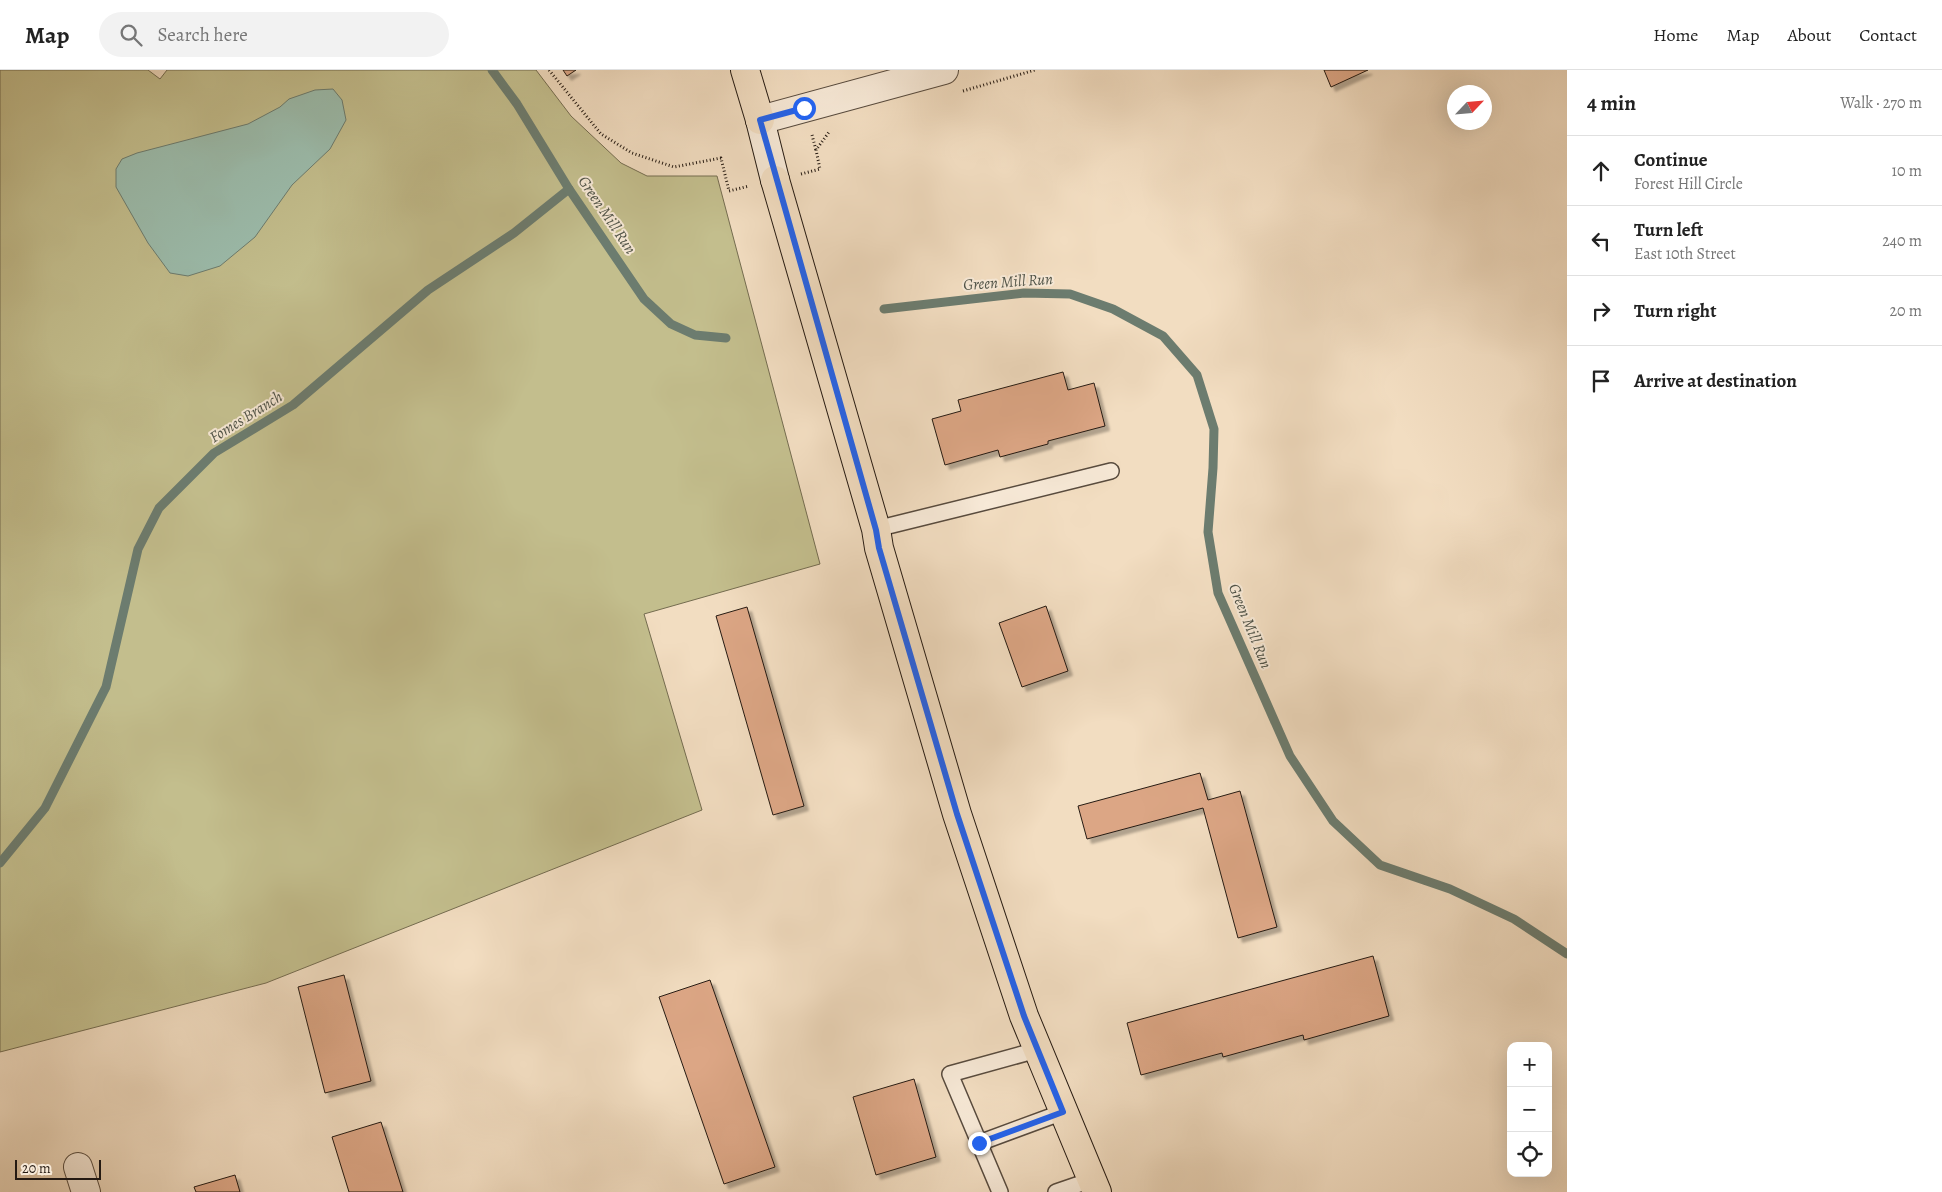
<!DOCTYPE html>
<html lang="en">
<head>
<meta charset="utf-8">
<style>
  body { margin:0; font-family:Alegreya,serif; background:#f2f2f2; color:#222 }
  .controls { position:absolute; right:15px; bottom:15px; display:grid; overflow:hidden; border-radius:10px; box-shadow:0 5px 20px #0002 }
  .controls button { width:45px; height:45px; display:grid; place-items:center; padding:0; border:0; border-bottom:1px solid #e0e0e0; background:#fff; color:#222; font:25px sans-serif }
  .compass { position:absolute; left:1447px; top:15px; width:45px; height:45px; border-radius:50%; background:#fff; box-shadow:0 5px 20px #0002; rotate:64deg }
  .scale { position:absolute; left:15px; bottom:12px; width:86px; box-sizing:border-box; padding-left:5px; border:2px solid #251a12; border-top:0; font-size:14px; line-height:18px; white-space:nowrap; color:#251a12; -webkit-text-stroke:4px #f7e9d7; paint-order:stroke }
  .stop { position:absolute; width:15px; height:15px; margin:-11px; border:4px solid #2563eb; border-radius:50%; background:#fff }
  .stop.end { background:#2563eb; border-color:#fff; box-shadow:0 1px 5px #0008 }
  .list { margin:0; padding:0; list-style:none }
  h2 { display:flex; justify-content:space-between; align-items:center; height:65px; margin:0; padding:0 20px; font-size:21px }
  h2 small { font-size:16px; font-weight:400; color:#767676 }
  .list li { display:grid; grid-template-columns:32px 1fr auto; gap:15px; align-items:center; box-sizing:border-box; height:70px; padding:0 20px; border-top:1px solid #e0e0e0 }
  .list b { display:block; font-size:19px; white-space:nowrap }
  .list p { margin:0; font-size:16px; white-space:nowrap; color:#767676 }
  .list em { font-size:16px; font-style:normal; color:#767676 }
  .icon { flex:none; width:28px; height:28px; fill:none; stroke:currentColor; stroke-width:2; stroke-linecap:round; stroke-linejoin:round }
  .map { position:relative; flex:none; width:1567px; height:1122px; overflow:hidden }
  header { display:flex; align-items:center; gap:30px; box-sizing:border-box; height:70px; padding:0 25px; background:#fff; border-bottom:1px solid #e0e0e0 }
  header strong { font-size:24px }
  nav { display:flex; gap:28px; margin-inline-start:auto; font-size:18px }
  .search { width:350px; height:45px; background:#f2f2f2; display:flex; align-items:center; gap:12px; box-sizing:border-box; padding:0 18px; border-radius:28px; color:#767676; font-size:19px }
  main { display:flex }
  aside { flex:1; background:#fff }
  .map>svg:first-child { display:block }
</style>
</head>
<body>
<header>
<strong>Map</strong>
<div class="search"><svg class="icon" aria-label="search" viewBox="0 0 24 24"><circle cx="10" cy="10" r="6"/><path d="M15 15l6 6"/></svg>Search here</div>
<nav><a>Home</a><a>Map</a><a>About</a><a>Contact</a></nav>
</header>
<main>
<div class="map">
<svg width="1567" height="1122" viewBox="0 0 1567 1122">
  <defs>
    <filter id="shadow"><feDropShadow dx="4.5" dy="4.5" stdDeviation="1" flood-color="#0004"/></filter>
  </defs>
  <rect width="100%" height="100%" fill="#f2ddc1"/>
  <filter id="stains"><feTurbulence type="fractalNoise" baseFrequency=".004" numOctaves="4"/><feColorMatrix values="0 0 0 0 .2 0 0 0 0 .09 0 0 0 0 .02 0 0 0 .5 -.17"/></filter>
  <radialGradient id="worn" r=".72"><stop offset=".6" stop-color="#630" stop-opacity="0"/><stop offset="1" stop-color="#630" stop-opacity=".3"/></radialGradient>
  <polygon fill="#c3be8d" stroke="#746c50" points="0,0 148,0 160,9 167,0 536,0 571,46 621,93 647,106 717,106 820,494 644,544 702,740 266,913 0,982"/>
  <polygon fill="#9cbdad" stroke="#6c7c6f" points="333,19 342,30 346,50 330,79 292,115 255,167 220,196 188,206 170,203 148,173 116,117 116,99 122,89 137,83 248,54 280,37 289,29 315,20"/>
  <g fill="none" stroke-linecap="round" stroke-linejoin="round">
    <g stroke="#6c7c6f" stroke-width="9">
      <polyline points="492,0 517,34 569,119 644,229 671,254 695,265 726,268"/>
      <polyline points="884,239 1024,223 1070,224 1113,239 1163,266 1197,305 1214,359 1213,398 1208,462 1218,523 1290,686 1333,751 1380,795 1450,819 1514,849 1567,884"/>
      <polyline points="0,793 45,738 106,617 138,479 159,438 214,383 293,335 428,220 514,163 569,119"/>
    </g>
  </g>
  <g fill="#dca685" stroke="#251a12" filter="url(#shadow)">
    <polygon points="563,0 576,0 567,6"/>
    <polygon points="1324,0 1368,0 1331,17"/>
    <polygon points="1063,302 1068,320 1094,313 1105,356 1048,371 1048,374 1000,387 998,380 945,395 932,349 961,341 958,330"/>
    <polygon points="1046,536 1068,601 1022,617 999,553"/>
    <polygon points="747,537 804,736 773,745 716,546"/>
    <polygon points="1200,703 1208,730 1240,721 1277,857 1238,868 1203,738 1087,769 1078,736"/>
    <polygon points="1373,886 1389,946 1304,970 1303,965 1223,987 1222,983 1141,1005 1127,953"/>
    <polygon points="344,905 371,1011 325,1023 298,917"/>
    <polygon points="710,910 775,1097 724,1114 659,927"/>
    <polygon points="914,1009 936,1087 876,1105 853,1027"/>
    <polygon points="381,1052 403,1122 349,1122 332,1067"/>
    <polygon points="235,1105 240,1122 196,1122 194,1117"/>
  </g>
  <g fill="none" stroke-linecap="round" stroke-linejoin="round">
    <g stroke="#584b3e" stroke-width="18">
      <g id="service">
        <polyline points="876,459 1111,401"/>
        <polyline points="979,1073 1063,1042"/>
        <polyline points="1000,1122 950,1004 1037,980"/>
        <polyline points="1056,1122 1091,1110"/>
      </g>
    </g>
    <g stroke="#584b3e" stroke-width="30">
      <g id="minor">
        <polyline points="760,50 944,0"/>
        <polyline points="78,1097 86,1122"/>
      </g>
    </g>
    <g stroke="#251a12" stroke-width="30">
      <polyline id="secondary" points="760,50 775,110"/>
    </g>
    <g stroke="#251a12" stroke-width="30">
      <g id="primary">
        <polyline points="745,0 760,50"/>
        <polyline points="775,110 876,459 879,478 957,744 1024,946 1097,1122"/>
      </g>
    </g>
    <g stroke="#251a12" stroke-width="3" stroke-dasharray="1 2.5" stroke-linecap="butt">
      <polyline points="549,0 601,64 632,83 674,97 721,88 729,121 749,116"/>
      <polyline points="963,21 1035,0"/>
      <polyline points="812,65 816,80"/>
      <polyline points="801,104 820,99 816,80 829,62"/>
    </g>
    <use href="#service" stroke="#f7e9d7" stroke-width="15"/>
    <use href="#minor" stroke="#f7e9d7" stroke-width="28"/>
    <use href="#secondary" stroke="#f7e9d7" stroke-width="28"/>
    <use href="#primary" stroke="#f2ddc1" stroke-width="28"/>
  </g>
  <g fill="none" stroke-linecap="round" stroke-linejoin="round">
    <polyline stroke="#2563eb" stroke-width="6" points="804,38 760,50 876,460 879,478 957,744 1024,946 1063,1042 979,1073"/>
  </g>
  <g text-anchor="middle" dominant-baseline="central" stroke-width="4" stroke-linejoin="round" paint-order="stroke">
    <g font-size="16" font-style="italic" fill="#4f5348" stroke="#f7e9d7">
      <text transform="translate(607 145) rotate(56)">Green Mill Run</text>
      <text transform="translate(1008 212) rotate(-4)">Green Mill Run</text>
      <text transform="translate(246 347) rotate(-32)">Fomes Branch</text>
      <text transform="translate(1250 556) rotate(68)">Green Mill Run</text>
    </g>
  </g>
  <rect width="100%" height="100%" filter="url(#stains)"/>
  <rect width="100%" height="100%" fill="url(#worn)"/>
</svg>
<div class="controls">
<button>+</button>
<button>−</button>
<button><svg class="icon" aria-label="locate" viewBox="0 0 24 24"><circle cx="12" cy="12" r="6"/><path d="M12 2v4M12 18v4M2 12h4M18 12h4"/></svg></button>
</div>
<svg class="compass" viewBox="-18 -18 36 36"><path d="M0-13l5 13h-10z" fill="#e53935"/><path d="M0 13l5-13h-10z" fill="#767676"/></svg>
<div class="scale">20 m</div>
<div class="stop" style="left:804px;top:38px"></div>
<div class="stop end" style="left:979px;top:1073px"></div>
</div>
<aside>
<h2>4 min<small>Walk · 270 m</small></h2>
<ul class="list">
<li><svg class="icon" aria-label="ahead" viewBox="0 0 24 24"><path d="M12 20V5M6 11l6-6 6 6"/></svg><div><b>Continue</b><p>Forest Hill Circle</p></div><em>10 m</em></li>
<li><svg class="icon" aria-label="left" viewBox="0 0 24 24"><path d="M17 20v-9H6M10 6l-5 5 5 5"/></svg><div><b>Turn left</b><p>East 10th Street</p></div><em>240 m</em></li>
<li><svg class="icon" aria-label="right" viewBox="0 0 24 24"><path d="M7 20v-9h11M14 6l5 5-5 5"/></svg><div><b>Turn right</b></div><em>20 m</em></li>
<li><svg class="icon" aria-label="arrive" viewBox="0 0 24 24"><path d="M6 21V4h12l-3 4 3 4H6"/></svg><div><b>Arrive at destination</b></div></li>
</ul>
</aside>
</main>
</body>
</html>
